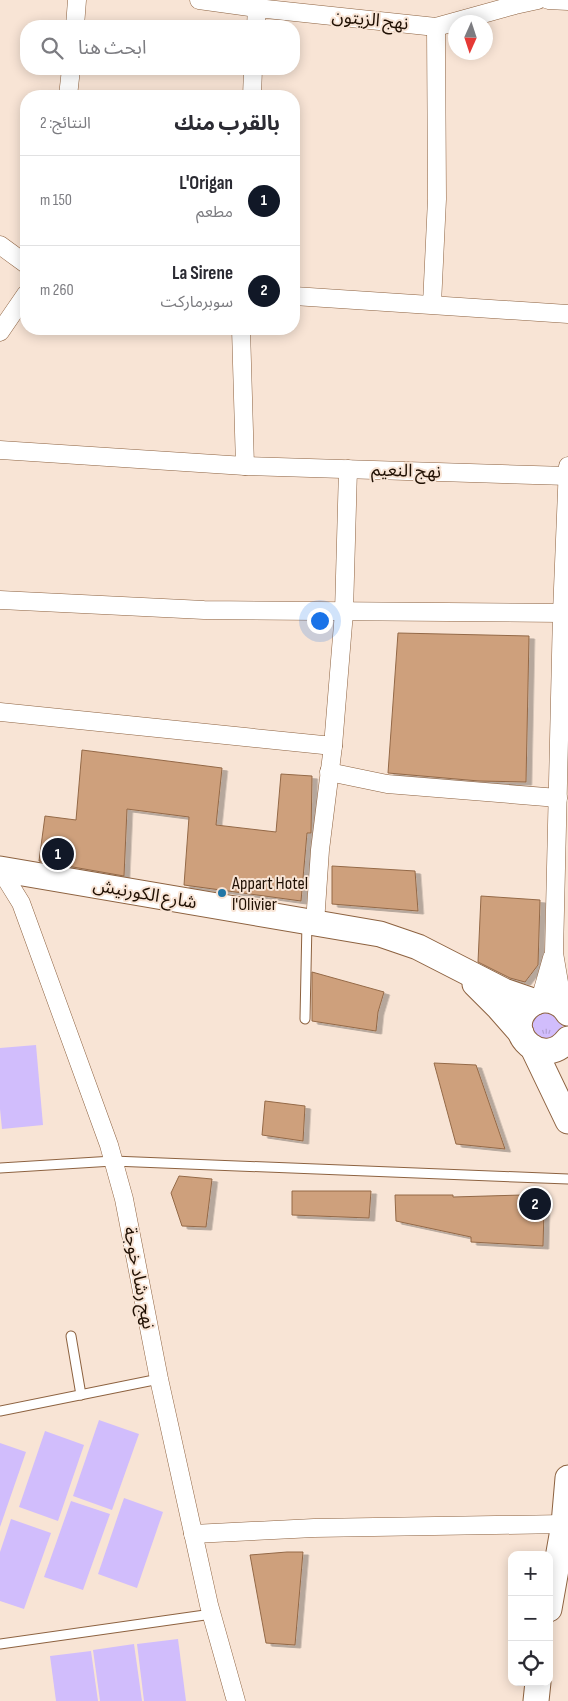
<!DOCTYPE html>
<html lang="ar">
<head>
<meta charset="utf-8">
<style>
  body { margin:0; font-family:"Sofia Sans Condensed","Noto Sans Arabic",sans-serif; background:#f2f2f3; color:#2b2b33; direction:rtl }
  .controls { position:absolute; right:15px; bottom:15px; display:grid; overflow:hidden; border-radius:10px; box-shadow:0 2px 12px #0003 }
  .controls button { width:45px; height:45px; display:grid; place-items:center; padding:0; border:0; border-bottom:1px solid #e1e1e2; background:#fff; color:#2b2b33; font:25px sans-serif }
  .compass { position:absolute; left:448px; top:15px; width:45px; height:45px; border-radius:50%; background:#fff; box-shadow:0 2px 12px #0003; rotate:183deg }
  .you { position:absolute; left:319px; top:620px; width:18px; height:18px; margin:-12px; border:4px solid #fff; border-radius:50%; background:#1a73e8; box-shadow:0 0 0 8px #1a73e833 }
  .badge { display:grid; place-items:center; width:32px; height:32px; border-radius:50%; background:#111827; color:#fff; font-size:16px; font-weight:700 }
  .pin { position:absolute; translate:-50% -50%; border:2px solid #fff; box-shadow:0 1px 5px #0006 }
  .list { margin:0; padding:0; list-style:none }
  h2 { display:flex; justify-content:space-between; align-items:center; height:65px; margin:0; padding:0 20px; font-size:21px }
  h2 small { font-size:16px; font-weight:400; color:#7c7c81 }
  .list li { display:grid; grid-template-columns:32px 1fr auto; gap:15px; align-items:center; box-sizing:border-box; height:90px; padding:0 20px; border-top:1px solid #e1e1e2 }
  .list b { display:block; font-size:19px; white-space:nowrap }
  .list p { margin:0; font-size:16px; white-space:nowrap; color:#7c7c81 }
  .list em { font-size:16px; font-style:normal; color:#7c7c81 }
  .icon { flex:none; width:28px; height:28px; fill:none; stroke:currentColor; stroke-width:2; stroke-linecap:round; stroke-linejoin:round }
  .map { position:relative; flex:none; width:568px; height:1701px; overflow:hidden; direction:ltr }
  .search { position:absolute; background:#fff; box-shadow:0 2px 12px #0003; left:20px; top:20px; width:280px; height:55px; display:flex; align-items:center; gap:12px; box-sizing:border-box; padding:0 18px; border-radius:20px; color:#7c7c81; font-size:19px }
  .panel { position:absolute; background:#fff; box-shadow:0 2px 12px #0003; left:20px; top:90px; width:280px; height:245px; border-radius:20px; direction:rtl }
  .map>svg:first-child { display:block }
</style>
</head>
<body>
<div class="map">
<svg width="568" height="1701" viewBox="0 0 568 1701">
  <defs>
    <pattern id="grass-tufts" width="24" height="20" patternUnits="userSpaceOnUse" patternTransform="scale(1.25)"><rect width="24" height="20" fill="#d1bdfc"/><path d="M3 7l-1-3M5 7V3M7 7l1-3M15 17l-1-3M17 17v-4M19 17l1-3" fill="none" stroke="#b3a1d6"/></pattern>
    <filter id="shadow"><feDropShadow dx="5.5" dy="3" stdDeviation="0" flood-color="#0004"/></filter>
  </defs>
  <rect width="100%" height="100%" fill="#f8e4d5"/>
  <polygon fill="url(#grass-tufts)" points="548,1010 563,1023 561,1036 538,1040 530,1025 536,1014"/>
  <g fill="#d1bdfc">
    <polygon points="36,1045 43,1125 2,1129 0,1109 0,1048"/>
    <polygon points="99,1420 139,1434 112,1510 73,1496"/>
    <polygon points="45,1431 84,1445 58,1521 19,1507"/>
    <polygon points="0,1443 26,1452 0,1527"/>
    <polygon points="124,1498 163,1512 137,1588 98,1574"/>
    <polygon points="71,1501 110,1514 83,1590 44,1577"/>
    <polygon points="11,1519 51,1533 24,1609 0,1601 0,1552"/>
    <polygon points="178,1639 186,1701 144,1701 137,1644"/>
    <polygon points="134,1644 142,1701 100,1701 93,1650"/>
    <polygon points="91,1651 98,1701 56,1701 50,1656"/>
  </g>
  <g fill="#cea07c" stroke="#946947" filter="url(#shadow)">
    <polygon points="398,633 529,636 526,782 479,781 388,773"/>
    <polygon points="82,750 222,768 216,825 276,832 281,774 312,776 311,833 307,833 301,901 184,885 189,817 127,809 124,876 39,861 45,816 76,820"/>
    <polygon points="332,866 415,871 418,911 332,904"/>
    <polygon points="481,896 540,900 538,965 525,982 510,978 478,962"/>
    <polygon points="312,972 384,992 378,1012 376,1031 312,1021"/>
    <polygon points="434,1063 476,1065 505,1149 456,1144"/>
    <polygon points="265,1101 305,1106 303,1141 262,1135"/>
    <polygon points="179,1176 212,1179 206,1227 182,1226 171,1193"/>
    <polygon points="292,1191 371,1191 369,1218 292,1215"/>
    <polygon points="395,1195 453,1195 453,1197 522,1195 544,1210 543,1246 471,1242 471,1237 396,1221"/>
    <polygon points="287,1552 303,1552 295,1645 266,1643 250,1555"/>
  </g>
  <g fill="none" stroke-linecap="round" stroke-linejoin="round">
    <g stroke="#8d6240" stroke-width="11">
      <g id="service">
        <polyline points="305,1019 307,922"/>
        <polyline points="0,1168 113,1161 568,1179"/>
        <polyline points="71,1336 81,1395"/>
        <polyline points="0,1411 159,1379"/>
        <polyline points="0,1644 212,1614"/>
      </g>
    </g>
    <g stroke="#8d6240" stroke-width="19">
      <g id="minor">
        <polyline points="199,0 257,8 436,27 515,5 538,0"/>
        <polyline points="548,0 568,1"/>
        <polyline points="75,26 77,0"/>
        <polyline points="256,26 257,8"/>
        <polyline points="68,96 71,69"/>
        <polyline points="252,96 253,69"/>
        <polyline points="0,245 26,264"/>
        <polyline points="294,296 568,314"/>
        <polyline points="432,304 437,199 436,27"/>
        <polyline points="241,329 245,466"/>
        <polyline points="0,332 26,294"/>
        <polyline points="0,450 245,466 568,476"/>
        <polyline points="0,600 204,610 562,613"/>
        <polyline points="0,712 333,746 344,612 348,469"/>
        <polyline points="329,772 387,784 558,798"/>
        <polyline points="0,869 21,903 109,1145 124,1199 159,1379 209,1605 236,1701"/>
        <polyline points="315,923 320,850 333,746"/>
        <polyline points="540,1000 552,958"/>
        <polyline points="563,1006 554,953 562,613 568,466"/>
        <polyline points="193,1534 314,1528 564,1524"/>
      </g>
    </g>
    <g stroke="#8d6240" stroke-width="27">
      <g id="secondary">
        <polyline points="0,869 380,934 418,947 504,991 536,1002"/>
        <polyline points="475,984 499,1008 521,1033"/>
        <path d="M568,1013C563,1005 555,1000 545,1000C538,1000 532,1003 527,1008C502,1033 544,1071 568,1039"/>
        <polyline points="533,1048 568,1121"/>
        <polyline points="549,1609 564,1524 568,1478"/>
        <polyline points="536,1701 538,1682"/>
      </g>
    </g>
    <use href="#service" stroke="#fff" stroke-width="9"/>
    <use href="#minor" stroke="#fff" stroke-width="18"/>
    <use href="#secondary" stroke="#fff" stroke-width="25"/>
  </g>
  <circle fill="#2176a6" stroke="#f8e4d5" stroke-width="2" cx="222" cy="893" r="5"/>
  <g text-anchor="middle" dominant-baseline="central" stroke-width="4" stroke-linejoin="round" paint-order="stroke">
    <g font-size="18" fill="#201003" stroke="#f8e4d5">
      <text transform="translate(370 20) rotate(6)">نهج الزيتون</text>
      <text transform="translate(406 471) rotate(2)">نهج النعيم</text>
      <text transform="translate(145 894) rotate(10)">شارع الكورنيش</text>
      <text transform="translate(139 1278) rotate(79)">نهج رشاد خوجة</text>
    </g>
    <g font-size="18" fill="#201003" stroke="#f8e4d5" text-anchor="start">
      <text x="232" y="883">Appart Hotel<tspan x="232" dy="21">l'Olivier</tspan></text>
    </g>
  </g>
</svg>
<div class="controls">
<button>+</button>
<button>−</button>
<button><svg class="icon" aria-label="locate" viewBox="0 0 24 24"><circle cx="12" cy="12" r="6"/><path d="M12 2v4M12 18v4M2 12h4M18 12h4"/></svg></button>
</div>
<svg class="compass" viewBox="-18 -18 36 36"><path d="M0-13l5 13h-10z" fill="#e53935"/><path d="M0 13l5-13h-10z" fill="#7c7c81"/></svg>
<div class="you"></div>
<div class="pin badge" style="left:58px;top:854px">1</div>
<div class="pin badge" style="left:535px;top:1204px">2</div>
<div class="search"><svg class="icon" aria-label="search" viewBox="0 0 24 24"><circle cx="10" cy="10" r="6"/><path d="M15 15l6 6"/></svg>ابحث هنا</div>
<section class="panel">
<h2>بالقرب منك<small>النتائج: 2</small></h2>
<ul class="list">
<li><span class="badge">1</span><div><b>L'Origan</b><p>مطعم</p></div><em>150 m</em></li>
<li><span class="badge">2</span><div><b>La Sirene</b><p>سوبرماركت</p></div><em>260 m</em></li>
</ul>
</section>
</div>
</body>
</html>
